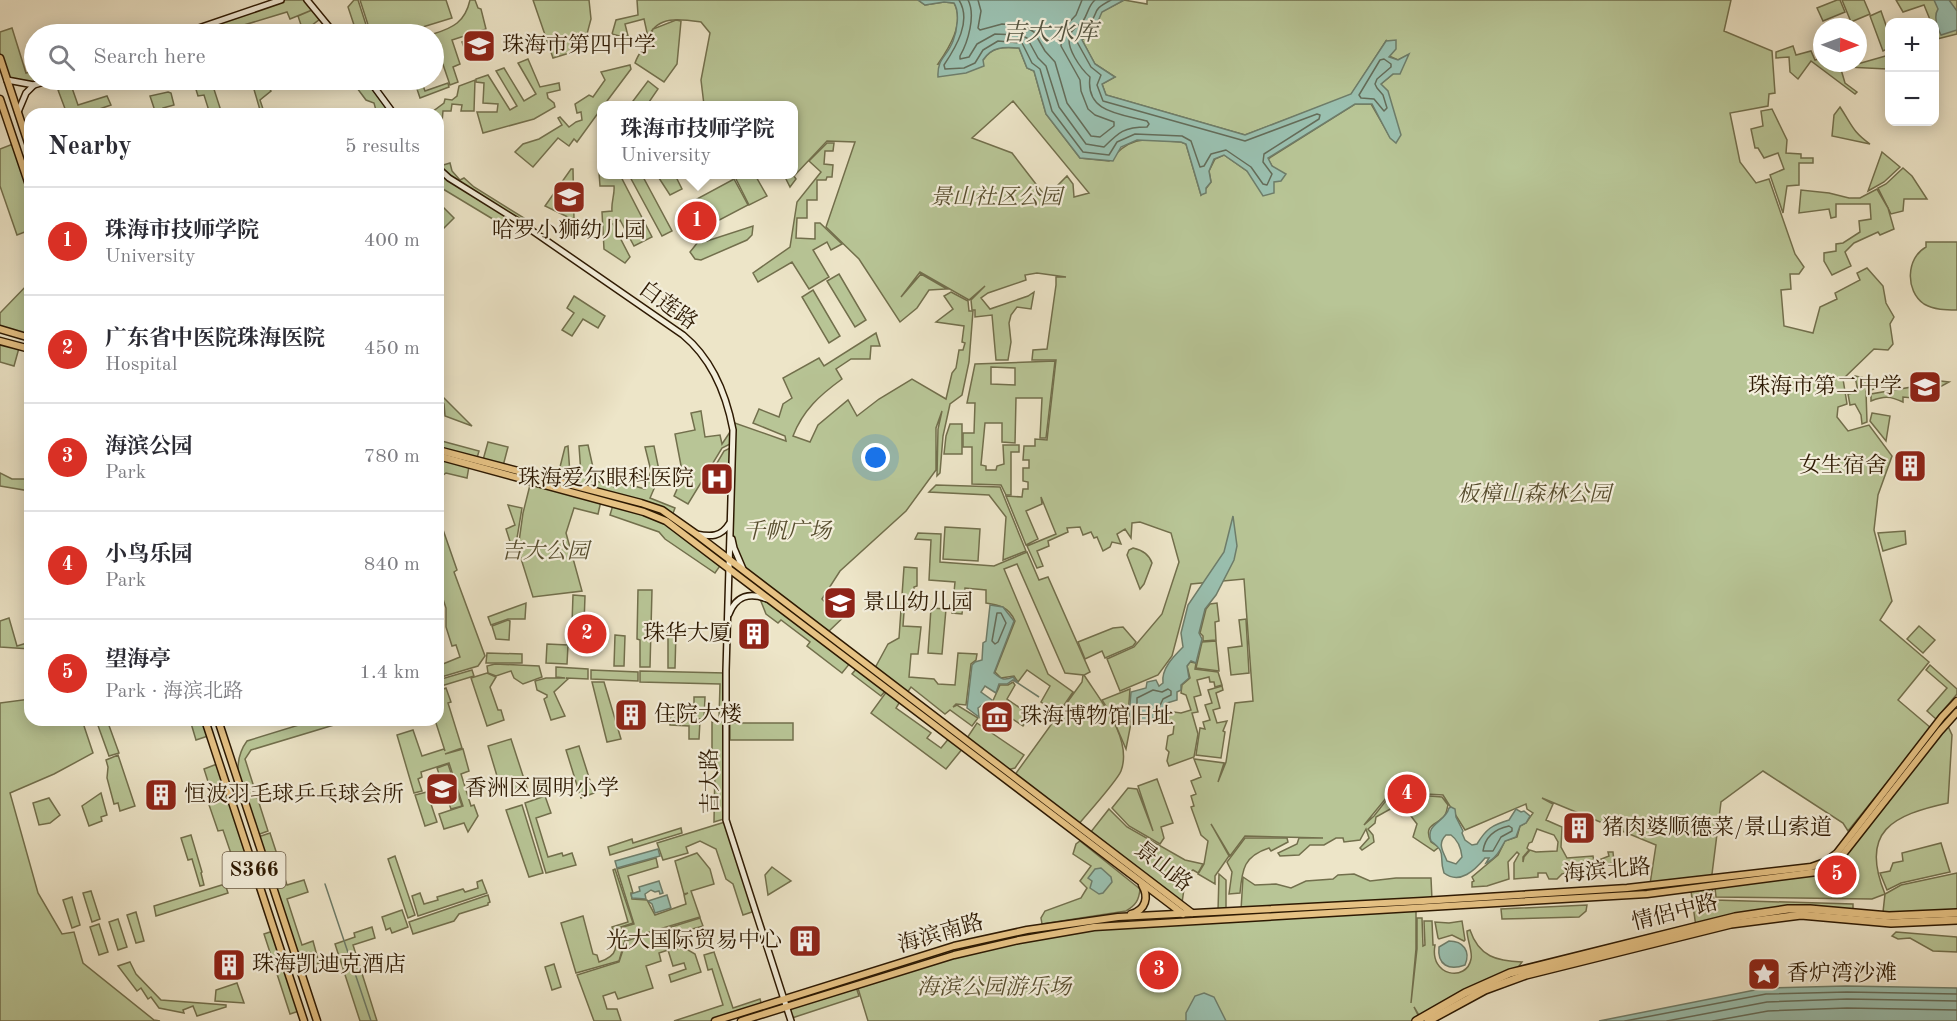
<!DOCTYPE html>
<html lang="en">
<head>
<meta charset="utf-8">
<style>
  body { margin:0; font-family:"Old Standard TT","Noto Serif SC",serif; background:#f7f7f7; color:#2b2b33 }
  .controls { position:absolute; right:18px; top:18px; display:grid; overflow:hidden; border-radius:12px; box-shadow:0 3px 15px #0003 }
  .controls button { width:54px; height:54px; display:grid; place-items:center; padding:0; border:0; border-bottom:2px solid #e1e1e2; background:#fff; color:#2b2b33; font:30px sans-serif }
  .compass { position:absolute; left:1813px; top:18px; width:54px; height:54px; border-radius:50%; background:#fff; box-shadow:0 3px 15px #0003; rotate:91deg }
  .you { position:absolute; left:876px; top:458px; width:21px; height:21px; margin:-15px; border:4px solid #fff; border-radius:50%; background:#1a73e8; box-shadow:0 0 0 9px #1a73e833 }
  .badge { display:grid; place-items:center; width:39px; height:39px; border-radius:50%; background:#d93025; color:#fff; font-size:20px; font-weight:700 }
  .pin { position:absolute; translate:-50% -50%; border:3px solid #fff; box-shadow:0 2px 6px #0006 }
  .popup { position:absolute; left:597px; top:101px; width:201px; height:78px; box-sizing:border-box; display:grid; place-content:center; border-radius:12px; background:#fff; filter:drop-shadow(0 2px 4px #0005); font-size:20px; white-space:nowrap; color:#7c7c81 }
  .popup b { font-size:22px; color:#2b2b33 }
  .popup::after { content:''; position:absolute; left:50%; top:100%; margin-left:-12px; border:12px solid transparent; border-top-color:#fff }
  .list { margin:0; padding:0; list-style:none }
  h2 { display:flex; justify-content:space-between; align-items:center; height:78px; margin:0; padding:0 24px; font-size:26px }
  h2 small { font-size:20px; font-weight:400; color:#7c7c81 }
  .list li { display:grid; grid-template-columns:39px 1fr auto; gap:18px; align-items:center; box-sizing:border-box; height:108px; padding:0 24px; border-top:2px solid #e1e1e2 }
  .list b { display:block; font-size:22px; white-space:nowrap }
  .list p { margin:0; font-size:20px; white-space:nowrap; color:#7c7c81 }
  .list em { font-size:20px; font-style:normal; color:#7c7c81 }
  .icon { flex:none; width:33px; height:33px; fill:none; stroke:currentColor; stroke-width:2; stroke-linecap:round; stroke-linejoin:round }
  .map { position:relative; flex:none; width:1957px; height:1021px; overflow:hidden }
  .search { position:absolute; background:#fff; box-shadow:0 3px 15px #0003; left:24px; top:24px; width:420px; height:66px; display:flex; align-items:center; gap:15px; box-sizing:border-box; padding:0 21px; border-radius:33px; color:#7c7c81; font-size:22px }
  .panel { position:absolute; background:#fff; box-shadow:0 3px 15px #0003; left:24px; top:108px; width:420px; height:618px; border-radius:18px }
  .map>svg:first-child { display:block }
</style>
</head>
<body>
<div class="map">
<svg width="1957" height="1021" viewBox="0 0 1957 1021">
  <rect width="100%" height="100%" fill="#ede5c8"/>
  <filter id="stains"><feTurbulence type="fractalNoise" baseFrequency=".00333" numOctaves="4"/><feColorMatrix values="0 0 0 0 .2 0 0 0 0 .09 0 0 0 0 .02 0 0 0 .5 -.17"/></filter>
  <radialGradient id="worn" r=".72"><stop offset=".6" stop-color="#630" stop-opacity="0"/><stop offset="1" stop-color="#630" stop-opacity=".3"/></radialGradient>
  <g fill="#b8c596" stroke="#726f4c" stroke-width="1.5" fill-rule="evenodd">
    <polygon points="284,0 305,0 320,19 303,32 305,34 295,34 294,33 303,31 298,16 312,10 290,19 287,12 214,34 191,34 191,33"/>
    <polygon points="354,0 358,0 369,34 357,34 348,7"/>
    <polygon points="360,0 446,0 452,18 400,34 371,34"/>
    <path d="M470,0H475L478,8L481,9L486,29L452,40L460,64L453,67L458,82L450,85L437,47H434L433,34C453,28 465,22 470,0Z"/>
    <polygon points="533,0 589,0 591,19 583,49 553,58"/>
    <path d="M637,0H918L925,5L944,2L954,3C965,23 949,48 938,64L983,60C992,46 1004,47 1019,48L1027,68L1034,71L1046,114L1080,158L1109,161C1133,133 1147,140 1181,142L1186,144L1201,195L1211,182L1209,171L1215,159L1224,155L1247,171L1272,166L1268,159L1355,104H1371L1390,137L1381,84L1393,74L1408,55L1398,60L1389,56L1386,41L1351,95L1245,135L1106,95L1102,84L1115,77L1095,64L1082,40L1095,28L1101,12L1124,0L1147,4V0H1731L1724,31L1772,51L1775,93L1769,94L1768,106L1730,113L1740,162L1756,183L1769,179L1795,254L1804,267L1799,274H1790L1791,289L1781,290L1784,326L1813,333L1820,307L1837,299L1835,293L1860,280L1857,273L1867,268L1883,286L1886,303L1894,317L1890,324L1893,344L1888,350L1874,349L1843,379L1847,404L1838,407L1837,417L1848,431L1869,425L1892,456L1878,495L1874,530L1892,601L1880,620L1929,662L1898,700L1931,728L1848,831L1843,823L1763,771L1721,802L1712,874L1709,876L1650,884L1656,845L1542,798L1553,804L1546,820L1562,827L1561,847L1567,858L1593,856L1594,862L1609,856L1608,852H1613L1614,862L1609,864L1594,865V870L1567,871V873L1562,874L1557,879H1549L1546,873H1538V877L1514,879V863L1519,854L1517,852L1508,862L1509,879L1487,886L1472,887V882L1474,881L1472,877L1498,855L1505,841L1517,837L1520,826L1526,823L1533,813L1527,809L1526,804L1465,830L1443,795L1391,792L1364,825L1374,816L1392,793L1442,797L1448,805C1447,808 1447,812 1445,815C1439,825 1422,823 1431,842L1439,847L1434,851L1413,837L1417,824L1401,803L1376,817L1375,823L1368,829L1373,835L1374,842L1362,850L1360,848L1369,838L1366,829L1360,840L1344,842L1343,838H1336L1324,845H1310L1299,855L1280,856L1278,853L1297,844L1299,838H1323L1245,836L1230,856L1211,824L1229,856L1215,876V884L1198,874L1204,864L1208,841L1201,835L1191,807L1194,806L1191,796L1196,794L1191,781L1201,777L1194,759L1224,763L1218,782L1226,762L1235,703L1253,701L1244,579L1191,584L1172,656L1158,675L1120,691L1107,659L1134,647L1162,614L1179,562L1171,533L1140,522L1132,523L1131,538L1125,529L1117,534L1121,544L1112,542L1110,547L1103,551L1097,537L1094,538L1091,532L1083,535L1080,527L1067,528L1068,532L1048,541L1049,546L1037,551L1043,566L1037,568L1027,546L1056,534L1041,497L1042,504L1026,511L1038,539L1026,545L1006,496L1022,497L1023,489H1028V482L1023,481V468H1029V460H1023L1024,446H1035V439L1047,440L1056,360H1032L1033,350L1047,349L1056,285V277H1066L1037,273L1025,275L1026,280L988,293L981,298L990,309L1028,296L1034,292L1031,309L1017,307L1011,315L1009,323L1011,342L1008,360H996L992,315L975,317V310H972L971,300L985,286L969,300L920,272L901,297L921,274L947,289L929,290L917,308L900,322L859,259L826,227L855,142L827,141L794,176L796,179L790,187L784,175L794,173L793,106L704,105L701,80L710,33L701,22C681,19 658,15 648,37L644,19L625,24L628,36L623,37L612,34L616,20L638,15ZM1013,101L1089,193L1074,197L1073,184L1067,176L1046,197L1012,153L972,138ZM1537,829L1554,835L1558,842L1557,851L1536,852L1530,850L1524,857L1523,862V857L1529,850L1527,848L1529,843L1532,842Z"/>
    <polygon points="1837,0 1840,0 1845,12 1823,21 1817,8"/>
    <polygon points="1842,0 1864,0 1870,14 1851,22"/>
    <polygon points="1896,0 1957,0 1957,34 1937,39 1934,22 1931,22 1924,5 1903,12"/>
    <polygon points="1881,11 1889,34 1889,48 1883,51 1870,16"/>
    <path d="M676,20L681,21L677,64L664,82L635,63C639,51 649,42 653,29Z"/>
    <polygon points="12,28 26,73 34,71 34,80 47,80 33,84 8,78 0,53 0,32"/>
    <polygon points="478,36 485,55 469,61 462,42"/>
    <polygon points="1793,46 1796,55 1811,51 1815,60 1822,58 1822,63 1829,63 1831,69 1840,66 1845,83 1857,92 1855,94 1811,61 1798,79 1790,72 1789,57 1776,58 1776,52"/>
    <polygon points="1889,55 1889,67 1887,69 1847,67"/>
    <polygon points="528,59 540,87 559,83 560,90 547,93 548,98 554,103 555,107 534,119 483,133 477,112 497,112 498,104 483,103 484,83 476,82 476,79 488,75 510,110 517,106 496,71 504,68 524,101 536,94 518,63"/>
    <polygon points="630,65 631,69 604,105 601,106 601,109 577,142 574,139 569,146 558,138 533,167 515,152 523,144 539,139 562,125 558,118 560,117 569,127 576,122 582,120 581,112 577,113 575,104 589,95 593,97 605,80 601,72"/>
    <polygon points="205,80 211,80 222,114 210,114 204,95 198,96 194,83"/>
    <polygon points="233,80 264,80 271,91 260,100 263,109 260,110 253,86 246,88 243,80 234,83"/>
    <polygon points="351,80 368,80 393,114 377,114 374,103 366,100"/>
    <polygon points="414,80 421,80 425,91 448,83 449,87 420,98"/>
    <polygon points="475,80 474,111 461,111 462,105 452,104 451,111 443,111 442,122 438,125 438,114 432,112 444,103 445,99 452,100 457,96 459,86"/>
    <polygon points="648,81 658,89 647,105 630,105"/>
    <polygon points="71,85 78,105 107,96 111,105 85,114 67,114 58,90"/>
    <polygon points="168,92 171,93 174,105 163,108 165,114 152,114 162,109 155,111 150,96"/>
    <path d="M1840,107C1852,125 1852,131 1870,144L1832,136L1834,115Z"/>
    <polygon points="1772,109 1787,140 1786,153 1801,154 1801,158 1813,158 1813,163 1799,163 1799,185 1787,186 1783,213 1770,175 1784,169 1778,153 1764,158 1758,148 1755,148 1751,129 1763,126 1761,111"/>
    <polygon points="827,143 834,143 833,151 825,151 824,164 833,165 832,177 827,177 826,180 817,180 817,200 807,200 807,218 797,218 796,238 815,239 815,223 820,223 842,244 831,250 827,242 813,250 829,277 809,289 792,262 758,282 753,273 790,247 797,202 821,172 809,161"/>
    <polygon points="13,144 30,193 30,230 17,235 0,186 0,149"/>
    <polygon points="1882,152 1900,167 1884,182 1868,191"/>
    <polygon points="438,159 440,166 450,163 452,171 460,180 464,178 474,187 524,218 521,223 449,178 438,167"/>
    <polygon points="1903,168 1912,176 1927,199 1904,199 1903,211 1891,214 1878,188 1886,184"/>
    <polygon points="571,169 573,169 574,220 545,206"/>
    <polygon points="438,170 509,218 501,224 438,186"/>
    <path d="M601,171V174L620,175L652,237L634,246L620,220L613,224L630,257L625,263L604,249L602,212L612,211C611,202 615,194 614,186H600L599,172Z"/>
    <polygon points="629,175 642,175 672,231 662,236"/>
    <polygon points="657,175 675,175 682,189 670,195"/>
    <polygon points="740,175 755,175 767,196 749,205 735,177"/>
    <polygon points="734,179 748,205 708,226 695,200"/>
    <polygon points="1877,189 1888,208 1894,229 1880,235 1878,232 1854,243 1845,252 1851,266 1832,275 1824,261 1824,253 1836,251 1836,244 1843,243 1860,232 1859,221 1871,219 1870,204 1836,204 1836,217 1831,218 1829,209 1799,213 1801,190 1829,193 1849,198 1860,198"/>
    <polygon points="438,202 454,218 438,234"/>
    <polygon points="753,226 752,235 747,240 701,260 695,259 690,252 698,242 707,241"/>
    <path d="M1926,242H1957V310C1946,310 1934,310 1924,304C1905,291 1906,258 1926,247Z"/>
    <polygon points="839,274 866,320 855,327 827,281"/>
    <polygon points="29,283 30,335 0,328 0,313"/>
    <polygon points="813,290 840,336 829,343 802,297"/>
    <path d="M951,292L968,301L969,311H973L969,362L962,395L950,404L943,436L940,473L937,476L938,429L942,411L936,428V470L906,511L840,571L822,599L837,615L849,605L852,609L828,632L745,570L734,548L730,523L732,422L786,441L785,436L753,423L759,409L779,417L783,404L792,398L783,378L819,358L824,366L876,333L880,346H871L870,359H851L836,369L842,379C820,395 803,410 793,436L810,442L818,425L848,400L857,416L879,399L912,379L946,399L952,373L956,368L959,350H963L965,343L962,342L964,326L936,322L953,309L944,296Z"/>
    <polygon points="574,296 605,316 598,328 583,319 572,336 562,330 574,313 567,308"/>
    <polygon points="0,342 19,348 14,366 0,362"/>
    <path d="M1055,361L1046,438H1040L1042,398H1016L1015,443L1002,442V423H985L981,465L986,466V470H996L997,466L1004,464L1003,445H1019V452H1011V495H1006L1001,485L972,484V447H963V433H974L975,403H967L975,364ZM991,367L1015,368V385L991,384Z"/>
    <polygon points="1855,376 1888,383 1888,386 1866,391 1867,422 1862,424 1861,415 1855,404 1850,405 1848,394 1858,392"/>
    <path d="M1932,380L1949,382L1936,389L1931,397L1927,398L1918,390L1914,393L1913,398L1903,397V402C1890,396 1884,396 1871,401V394L1929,384Z"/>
    <polygon points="438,392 472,426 445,416 444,404 438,395"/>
    <polygon points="701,411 705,437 720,435 722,444 732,429 732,443 722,448 688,504 674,496 683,476 675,434 695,430 691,413"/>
    <polygon points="1872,413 1890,416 1886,441 1870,421"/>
    <polygon points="950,424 962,424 962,454 944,454 946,436"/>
    <polygon points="438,440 479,451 477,458 438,448"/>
    <polygon points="488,442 508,447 503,466 483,460"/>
    <polygon points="588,445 596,481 615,487 616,484 624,483 645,489 651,471 645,447 654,446 660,475 650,498 675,508 672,516 662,510 542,476 544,467 559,471 565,447 568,446 570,474 581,474 579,446"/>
    <polygon points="732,447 730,480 707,480 724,451"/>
    <polygon points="438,458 469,466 467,478 446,473 438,479"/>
    <polygon points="0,473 12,479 30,479 30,491 0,486"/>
    <polygon points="531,481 601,501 598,514 574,508 566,533 582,591 533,597 518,549 523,513"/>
    <polygon points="936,485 1000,487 1026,551 1003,560 1006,517 989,495 929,492"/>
    <polygon points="508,505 522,508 515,550 513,551 506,529 515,525"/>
    <polygon points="613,505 666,522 722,563 715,573 665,539 659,532 610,515"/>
    <polygon points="438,521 440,521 457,570 454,572 485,656 478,666 438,678 438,666 460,657 456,645 452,646 446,627 446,608 438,584"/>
    <polygon points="945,527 980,529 978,561 943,559"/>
    <polygon points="1905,531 1906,544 1883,551 1878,533"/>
    <path d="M918,533L941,534L940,562L994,566L1027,552L1039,580L1048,577L1090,672L1084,675C1100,700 1133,739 1121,771C1117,781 1087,814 1078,825L1014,776L1082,682L1083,675L1065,673L1017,564L1004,569L1048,674L1073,692L1058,714L1041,702L1050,686L1027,670L1018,682L1014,676L1001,678L995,672L1015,621C1009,607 999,605 986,603V590L965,588L962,614L952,613L955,582L929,580L931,540L915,539Z"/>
    <path d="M1133,548C1142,550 1149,554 1152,563L1144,584L1140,589L1127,555L1129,550Z"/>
    <polygon points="904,567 917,568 917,586 914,587 913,604 904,612 903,626 921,627 918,654 911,654 909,677 934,679 938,684 955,685 958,653 977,654 976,660 971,664 966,705 956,704 953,707 957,705 978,718 972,726 950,710 945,714 911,687 907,693 875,668 888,644 899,638"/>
    <polygon points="638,590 652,590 650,667 640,667 640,640 637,639"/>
    <polygon points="573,595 585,596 584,624 572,623"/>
    <polygon points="760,599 773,603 851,662 842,673 807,646 810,642 781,620 778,623 766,614"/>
    <polygon points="526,603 525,619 508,619 491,625 488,617"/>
    <polygon points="1217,603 1219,621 1215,622 1216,640 1203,641 1203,636 1200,633 1206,609 1210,604"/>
    <polygon points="931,608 946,609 942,654 928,653"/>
    <polygon points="9,618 17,646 30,642 30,649 0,647 0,621"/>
    <polygon points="1246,619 1249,673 1231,675 1228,648 1242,646 1239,620"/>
    <polygon points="508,620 510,621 509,640 496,639 492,626"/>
    <polygon points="1919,626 1935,640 1923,653 1907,639"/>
    <polygon points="1123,627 1136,642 1133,646 1105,658 1102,651 1085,659 1078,642 1113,628"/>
    <polygon points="668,632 676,632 675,668 668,668"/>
    <polygon points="615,635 625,636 624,666 614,666"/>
    <polygon points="1216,641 1219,671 1196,668 1202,642"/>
    <polygon points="547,644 568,645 567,664 546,663"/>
    <polygon points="487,653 522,654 522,663 486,663"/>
    <polygon points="1190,662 1196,663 1195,669 1218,672 1222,685 1215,687 1214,682 1210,682 1209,677 1197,680 1201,695 1194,697 1198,712 1192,713 1198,734 1194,757 1169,766 1167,761 1169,752 1166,749 1168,736 1173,734 1174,725 1166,718 1167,711 1181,713 1191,710 1186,695 1181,693 1182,685 1190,678 1187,666"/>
    <polygon points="495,664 539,666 542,677 523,684 514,678 511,671 496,676 488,673 487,666"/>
    <polygon points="1930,665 1957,689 1957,694 1936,719 1927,711 1947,688 1926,670"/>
    <polygon points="556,667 588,669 588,679 566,678 568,679 554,692 565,716 551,720 544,699 547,697 547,695 537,690 535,681 546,678 565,678 556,677"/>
    <polygon points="857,668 886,690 881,696 852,674"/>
    <polygon points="472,670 474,676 438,687 438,680"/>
    <polygon points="591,670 638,672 638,681 591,679"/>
    <polygon points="640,671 725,673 725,718 719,718 720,684 640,682"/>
    <polygon points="487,673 496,677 490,687 498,710 501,710 504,720 487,726 471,678"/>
    <polygon points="592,682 604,682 621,739 607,742"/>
    <polygon points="1013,682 1015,685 1007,699 1030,715 1023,726 991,705 1000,685 1008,685"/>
    <polygon points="1222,686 1223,690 1216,693 1220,708 1213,710 1217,723 1227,721 1223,731 1225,732 1221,758 1196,755 1200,728 1205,729 1203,722 1210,720 1205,705 1212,703 1208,690"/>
    <polygon points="446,688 451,702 448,703 462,748 445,754 463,749 469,771 461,774 471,806 474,805 478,816 468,832 464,823 444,829 439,814 463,806 449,763 421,772 422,777 418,779 422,791 414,793 397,735 413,730 422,756 444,749 445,751 435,720 438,720 438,691"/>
    <polygon points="1130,689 1128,716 1131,723 1126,749 1111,714 1102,700"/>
    <polygon points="887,691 901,700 896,708 931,733 927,738 941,748 950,737 963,748 946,769 871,713"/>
    <polygon points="694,697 705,697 704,719 694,719"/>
    <polygon points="30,699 30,720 82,720 93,753 54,774 10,793 38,893 62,934 74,932 83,963 154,1020 160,1021 0,1021 0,703"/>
    <polygon points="670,715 693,715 693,721 700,721 699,739 689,739 689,726 670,725"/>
    <polygon points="96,720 107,720 119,753 109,756"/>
    <polygon points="190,720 202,720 208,736 196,740"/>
    <path d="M315,720H332L334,725L251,750L245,759L268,831L257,835C247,805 226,769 247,741Z"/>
    <polygon points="712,722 724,722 724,819 714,822 715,766 712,765"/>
    <rect x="730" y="723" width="63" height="17"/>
    <polygon points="977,723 1024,755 1015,768 1007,770 967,738"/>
    <path d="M1947,724L1952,735L1948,803C1893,815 1859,831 1885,894L1872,899L1716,897L1715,888L1825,871L1838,862Z"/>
    <polygon points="511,739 527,788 503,796 488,746"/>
    <polygon points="579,746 594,793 581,798 566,750"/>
    <polygon points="118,755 135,806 120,811 118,803 114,804 107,778 108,767 106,760"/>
    <polygon points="217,764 252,869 238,874 223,830 218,831 206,796 212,794 204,769"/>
    <polygon points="448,764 462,806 451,809 437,768"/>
    <polygon points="1157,779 1173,823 1161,827 1164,838 1160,844 1129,826 1112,808 1128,788 1137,789 1153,831 1138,786"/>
    <polygon points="427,792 437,822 425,826 415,795"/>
    <polygon points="101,793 107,815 101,817 102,821 89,826 82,806"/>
    <polygon points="545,796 551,813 536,818 548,857 562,853 563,856 572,853 576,865 546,873 525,803"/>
    <polygon points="49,798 60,815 50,823 39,825 33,803"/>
    <polygon points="522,805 543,873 529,877 506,810"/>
    <polygon points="1109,809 1127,827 1185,860 1203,864 1198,873 1193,870 1186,875 1182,903 1090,833"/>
    <polygon points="725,822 755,911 743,915 733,884 726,879 716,849 700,841 686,847 688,853 663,860 657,843"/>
    <polygon points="681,828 682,833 610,855 608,847 632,839 633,843"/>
    <polygon points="270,833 287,885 304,880 308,892 287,899 302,945 313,941 319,963 301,969 258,837"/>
    <polygon points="191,835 202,872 201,873 204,885 200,886 192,859 188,860 181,838"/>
    <path d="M1245,838H1287L1288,842L1271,851L1269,848C1244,856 1242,869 1240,893L1229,894L1232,872L1227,862Z"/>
    <path d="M1080,841L1140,889C1139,900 1136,905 1126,911L1042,924L1041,918L1045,911L1081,898L1087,888L1080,881L1091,866L1073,854L1076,844Z"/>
    <polygon points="1941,843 1950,872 1901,883 1887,890 1880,873 1890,871 1893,863 1903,861 1902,853"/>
    <polygon points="697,853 710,869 714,884 691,891 700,917 626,939 623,927 634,924 617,869 656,858 658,867 628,876 633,893 631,893 632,899 647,900 655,915 686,904 684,895 688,893 684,894 675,861"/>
    <polygon points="395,856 415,915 408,918 388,859"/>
    <polygon points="772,867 791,881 768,895 765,875"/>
    <path d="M615,869L633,923L621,927L625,940L619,961L576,973L561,923L583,916L593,954L597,955L599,962C620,955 617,946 612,927L628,922L613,870Z"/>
    <polygon points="1957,873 1957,911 1883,912 1885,894 1901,885"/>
    <polygon points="1219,874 1226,880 1226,911 1218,911"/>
    <polygon points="1354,874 1370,881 1396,878 1431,878 1432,900 1241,910 1243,877 1255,885 1276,884 1291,888 1306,881 1333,879 1338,875"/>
    <polygon points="482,880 487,893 418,916 412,896 420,893 424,904 438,900 437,897 463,889 465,892 478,888 477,882"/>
    <polygon points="225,884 228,893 156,916 154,906"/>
    <polygon points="1712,888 1714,900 1853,904 1853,914 1788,909 1696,927 1691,891"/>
    <polygon points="91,891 100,919 92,922 83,893"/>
    <polygon points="488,895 490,902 488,903 488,905 459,914 454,921 413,934 409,922"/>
    <polygon points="72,897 80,925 72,928 63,900"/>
    <polygon points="1587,905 1586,911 1579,917 1502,919 1501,909"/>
    <path d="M1416,908V949L1411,1003L1417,949V918H1422L1423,946L1425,945L1424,921H1432L1433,945H1435C1429,977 1467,982 1471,959C1473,953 1467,939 1467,931L1470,930C1479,957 1497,961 1522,962L1517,969L1420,1017L1414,1007L1420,1019L1416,1021H868L857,985L954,955L1094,927Z"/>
    <polygon points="402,910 408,927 392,933 390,928 386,930 382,917"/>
    <polygon points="136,912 144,941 136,943 127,915"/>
    <polygon points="700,918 703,926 682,932 684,938 670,942 673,950 683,947 695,954 701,972 671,982 669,975 686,969 684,963 673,966 668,950 659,953 661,961 646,966 653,988 618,999 615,992 603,996 607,1009 617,1009 621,1021 594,1021 577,975 619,962 626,941"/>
    <polygon points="118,919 127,947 118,950 109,922"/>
    <polygon points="1462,921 1465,940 1464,941 1452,935 1439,939 1438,938 1435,922 1449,923"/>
    <polygon points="99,924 108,952 99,955 90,927"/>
    <polygon points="372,927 375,938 353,945 377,1021 360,1021 335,944 355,937 354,933"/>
    <polygon points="273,931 299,1011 290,1014 264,934"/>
    <polygon points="1896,932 1957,937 1957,952 1933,951 1910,938 1898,939 1892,936"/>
    <polygon points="714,952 733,1008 760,999 762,1006 712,1021 674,1021 723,1005 712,969 708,970 704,955"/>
    <polygon points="130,962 136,974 161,1000 226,1005 226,1007 197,1016 193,1006 183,1010 184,1013 159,1008 151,997 148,999 141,988 137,991 118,966"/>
    <polygon points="554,964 561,987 552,990 545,967"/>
    <polygon points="237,983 244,1003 215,1001 216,990"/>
    <polygon points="856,987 859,996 792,1018 789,1009"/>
  </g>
  <g fill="#9ac0b0" stroke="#6e7d6a" stroke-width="1.5" fill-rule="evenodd">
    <path d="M918,0H1124L1102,12L1095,28L1082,40L1095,64L1115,77L1102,84L1106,95L1245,135L1351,94L1386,41L1396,40V49L1389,57L1398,60L1409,54L1400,74H1393L1381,84L1388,91L1401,135L1396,143L1390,138L1372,104H1355L1268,158L1272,166L1286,174L1281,181L1274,182V193L1263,196L1247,171L1224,155L1214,159L1209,171L1211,182L1206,188V193L1201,195L1186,144L1181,142L1137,140L1121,147L1113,161L1080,158L1046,114L1034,71L1027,68L1019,48C1004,47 992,46 983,60L984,66L966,73L938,77C937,58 947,57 953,41C957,31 960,12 954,3L944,2L925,5Z"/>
    <path d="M1934,0H1949L1957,11V30L1941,35C1937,27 1933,17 1938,9Z"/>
    <path d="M1233,516L1237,546L1234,560L1216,595L1205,609L1199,633L1202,639L1196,663L1191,661L1187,666L1189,678L1181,685V690L1177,692V700L1167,703L1168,706L1165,710L1166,714L1134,725L1129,716L1131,692L1146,688L1147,682L1156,680L1159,686L1163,683C1161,669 1173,657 1183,647L1181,633L1188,605L1224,552Z"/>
    <path d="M990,605L1003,607L1014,621L994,673C1001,679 1004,681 1013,677L1018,683L1039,697L1013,680L1007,684H999L996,693L985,686L981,692L992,700L991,703L986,702L978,708L979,717L967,708L972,665L975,662L982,660L983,643L986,641Z"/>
    <path d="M1451,807L1455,809L1456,817L1463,831L1462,833L1465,840L1472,845L1477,844C1486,829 1492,825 1509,820L1516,809L1521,812L1524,811L1530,816L1526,823L1520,826L1516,837L1505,841C1500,850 1496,859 1486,863L1489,858H1485C1475,870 1460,885 1444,873C1438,855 1448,854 1431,841C1425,823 1445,823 1449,808ZM1446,835H1451C1458,840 1461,848 1462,857L1456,864L1447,861C1443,851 1437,844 1446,835Z"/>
    <polygon points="658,849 660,856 617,868 615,861"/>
    <polygon points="1101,868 1111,877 1112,882 1103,893 1099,894 1090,888 1092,881 1088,878 1095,869"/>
    <polygon points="659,881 663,893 660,894 659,891 655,892 651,890 645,894 646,899 632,898 631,894 640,891 639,887"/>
    <polygon points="667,895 671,908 655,913 652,904 648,901"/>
    <path d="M1449,941C1463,941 1471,951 1465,965C1449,971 1437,965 1439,947Z"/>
    <polygon points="1846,986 1957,988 1957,1021 1599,1021 1765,988"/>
    <polygon points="1204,993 1214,997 1226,1021 1186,1021 1186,1013 1195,996"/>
  </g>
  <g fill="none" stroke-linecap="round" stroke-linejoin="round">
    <g stroke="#646c59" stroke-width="1.5">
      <path d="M959,0C972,21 956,47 944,65L945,69L964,68L975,63L983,50L998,41L1022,43L1032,63L1040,69L1052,111L1083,152L1109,155L1117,142L1135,134L1182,136L1191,141L1200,167L1204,166L1211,154L1226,150L1251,167L1263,184L1267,185L1272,174L1263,162L1264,154L1319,119L1320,115L1317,114L1245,141L1103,101L1097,85L1101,75L1091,67L1076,40C1079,33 1085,31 1089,25C1100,11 1090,11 1111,0"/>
      <path d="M968,0C976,15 968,42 960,56V59L969,57L977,44L995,34L1019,35L1027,38L1038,58L1046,66L1059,107L1086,144L1104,147C1119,132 1124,127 1147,127L1149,124L1147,121C1121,114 1085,113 1090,77C1081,69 1065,47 1070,35C1072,28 1079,26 1083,21C1088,14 1088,6 1095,0"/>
      <polyline points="978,0 981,11 978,28 980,30 1002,24 1024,26 1034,32 1045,51 1055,62 1067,103 1091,136 1100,137 1114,126 1114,122 1095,115 1088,109 1081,91 1080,80 1061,46 1062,30 1076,15 1082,0"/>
      <polygon points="1384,59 1391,64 1391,67 1377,79 1375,84 1377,88 1383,95 1387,108 1384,111 1374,99 1361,98 1359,95 1380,60"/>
      <polygon points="997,613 1001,613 1006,623 998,642 995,644 992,641"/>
      <polygon points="1168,689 1171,691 1171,695 1163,699 1158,710 1140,717 1137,716 1137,698 1153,690 1162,692"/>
      <path d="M1509,826L1512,828V831L1501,837L1493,851H1483C1485,837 1495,829 1509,826Z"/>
      <polyline points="1625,1021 1766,994 1847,992 1957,994"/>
      <polyline points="1667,1021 1767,1002 1847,999 1957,1001"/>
      <polyline points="1713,1021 1768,1011 1847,1008 1957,1010"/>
    </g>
    <polyline stroke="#6e7d6a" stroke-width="1.5" points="325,884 371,1021"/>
    <g stroke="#2d1902" stroke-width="8">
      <g id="secondary">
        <polyline points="307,0 335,34"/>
        <polyline points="181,34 281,0"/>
        <polyline points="7,80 34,85 51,80"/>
        <polyline points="369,80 394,114"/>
        <polyline points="18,112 26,93 34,85"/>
        <path d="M438,168L449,178L521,223L683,335C712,359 726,393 733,430L726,671V820L791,1021"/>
        <path d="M696,534C711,537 721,537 729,524"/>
        <polyline points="732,539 734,548 743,569"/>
        <path d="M729,614C736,596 749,592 767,599"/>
      </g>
    </g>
    <g stroke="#2d1902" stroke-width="9">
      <g id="primary">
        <polyline points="0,58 30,149"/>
        <polyline points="0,99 30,188"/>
        <polyline points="0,329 30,338"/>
        <polyline points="0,341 30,349"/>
        <polyline points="438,450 641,503 662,510 696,534 1192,913"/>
        <polyline points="438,456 644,512 666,521 1183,914"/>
        <polyline points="205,720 304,1021"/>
        <polyline points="218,720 317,1021"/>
        <path d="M1131,914C1146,910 1149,897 1142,885"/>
        <polyline points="715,1021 954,946 1027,930 1118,917 1423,901 1627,888 1811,867 1825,862 1837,853 1942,717 1957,701"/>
        <polyline points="741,1021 954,955 1019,940 1094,927 1647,894 1825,871 1837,862 1940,731 1957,712"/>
      </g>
    </g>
    <g stroke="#2d1902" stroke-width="10">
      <g id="highway">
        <polyline points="1416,1021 1465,993 1510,973 1735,917 1788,909 1810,909 1889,916 1957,913"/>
        <polyline points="1428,1021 1485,990 1526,975 1731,924 1801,915 1891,923 1957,920"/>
      </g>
    </g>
    <use href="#secondary" stroke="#f3eedb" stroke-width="5"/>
    <use href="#primary" stroke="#e6c284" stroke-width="6"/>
    <use href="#highway" stroke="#e6c284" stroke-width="7"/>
  </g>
  <defs>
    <g id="school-square" transform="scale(1.725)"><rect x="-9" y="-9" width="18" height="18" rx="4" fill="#8f2418" stroke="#f3eedb"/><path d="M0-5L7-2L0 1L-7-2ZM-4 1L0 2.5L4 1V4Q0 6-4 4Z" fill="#fff"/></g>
    <g id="building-square" transform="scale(1.725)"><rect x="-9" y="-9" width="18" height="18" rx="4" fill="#8f2418" stroke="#f3eedb"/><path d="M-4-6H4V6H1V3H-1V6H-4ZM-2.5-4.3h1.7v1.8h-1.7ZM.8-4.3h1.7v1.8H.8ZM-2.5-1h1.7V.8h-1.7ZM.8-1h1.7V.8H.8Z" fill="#fff"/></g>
    <g id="hospital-square" transform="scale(1.725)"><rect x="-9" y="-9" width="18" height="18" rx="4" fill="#8f2418" stroke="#f3eedb"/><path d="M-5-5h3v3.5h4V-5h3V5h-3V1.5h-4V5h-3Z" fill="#fff"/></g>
    <g id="museum-square" transform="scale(1.725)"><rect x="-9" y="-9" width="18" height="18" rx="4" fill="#8f2418" stroke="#f3eedb"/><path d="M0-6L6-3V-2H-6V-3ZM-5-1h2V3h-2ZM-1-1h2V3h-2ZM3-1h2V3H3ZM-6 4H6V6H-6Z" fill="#fff"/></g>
    <g id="sight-square" transform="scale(1.725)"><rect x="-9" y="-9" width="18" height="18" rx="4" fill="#8f2418" stroke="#f3eedb"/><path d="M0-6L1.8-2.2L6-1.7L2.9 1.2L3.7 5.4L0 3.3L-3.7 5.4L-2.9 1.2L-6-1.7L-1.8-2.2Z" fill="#fff"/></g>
  </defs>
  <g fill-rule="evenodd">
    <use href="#school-square" x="479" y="46"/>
    <use href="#school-square" x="569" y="197"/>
    <use href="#school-square" x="1925" y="387"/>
    <use href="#building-square" x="1910" y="466"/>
    <use href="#hospital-square" x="717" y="479"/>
    <use href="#school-square" x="840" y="603"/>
    <use href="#building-square" x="754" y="634"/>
    <use href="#building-square" x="631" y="715"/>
    <use href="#museum-square" x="997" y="717"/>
    <use href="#school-square" x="442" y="789"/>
    <use href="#building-square" x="161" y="795"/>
    <use href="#building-square" x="1579" y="828"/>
    <use href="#building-square" x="805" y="941"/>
    <use href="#building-square" x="229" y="965"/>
    <use href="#sight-square" x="1764" y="974"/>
  </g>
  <g text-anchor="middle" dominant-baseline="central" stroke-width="4.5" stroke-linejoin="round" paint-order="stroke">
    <rect fill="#f3eedb" stroke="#685943" stroke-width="1.5" x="222.5" y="852" width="63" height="36" rx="4.5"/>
    <g font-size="21" font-weight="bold" fill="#2d1902">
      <text x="254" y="870">S366</text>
    </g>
    <g font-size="22" fill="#2d1902" stroke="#f3eedb" text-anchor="start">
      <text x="502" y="46">珠海市第四中学</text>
      <text x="569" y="231" text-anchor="middle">哈罗小狮幼儿园</text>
      <text x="1902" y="387" text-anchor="end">珠海市第二中学</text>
      <text x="1887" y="466" text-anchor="end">女生宿舍</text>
      <text x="694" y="479" text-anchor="end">珠海爱尔眼科医院</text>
      <text x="863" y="603">景山幼儿园</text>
      <text x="731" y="634" text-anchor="end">珠华大厦</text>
      <text x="654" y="715">住院大楼</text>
      <text x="1020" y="717">珠海博物馆旧址</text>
      <text x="465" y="789">香洲区圆明小学</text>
      <text x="184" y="795">恒波羽毛球乒乓球会所</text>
      <text x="1602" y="828">猪肉婆顺德菜/景山索道</text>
      <text x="782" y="941" text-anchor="end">光大国际贸易中心</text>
      <text x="252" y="965">珠海凯迪克酒店</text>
      <text x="1787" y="974">香炉湾沙滩</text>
    </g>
    <g font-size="22" font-style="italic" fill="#574d2e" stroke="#f3eedb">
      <text x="996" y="198">景山社区公园</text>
      <text x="1534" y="495">板樟山森林公园</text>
      <text x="787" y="532">千帆广场</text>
      <text x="545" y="552">吉大公园</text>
      <text x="994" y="988">海滨公园游乐场</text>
    </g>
    <g font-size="22" fill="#2d1902" stroke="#f3eedb">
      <text transform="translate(668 306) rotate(36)">白莲路</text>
      <text transform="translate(711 781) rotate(-91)">吉大路</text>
      <text transform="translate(1163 867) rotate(38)">景山路</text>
      <text transform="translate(1607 871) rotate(-5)">海滨北路</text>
      <text transform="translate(1675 913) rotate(-14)">情侶中路</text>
      <text transform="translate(941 934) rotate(-16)">海滨南路</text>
    </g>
    <g font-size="24" font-style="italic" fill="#53533f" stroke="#f3eedb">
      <text x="1050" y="34">吉大水库</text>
    </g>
  </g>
  <rect width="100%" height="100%" filter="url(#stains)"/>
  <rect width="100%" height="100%" fill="url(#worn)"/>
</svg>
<div class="controls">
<button>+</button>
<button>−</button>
</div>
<svg class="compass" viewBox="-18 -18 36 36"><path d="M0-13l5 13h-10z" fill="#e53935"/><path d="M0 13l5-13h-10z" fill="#7c7c81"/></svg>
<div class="you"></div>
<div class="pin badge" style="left:697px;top:221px">1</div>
<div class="popup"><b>珠海市技师学院</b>University</div>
<div class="pin badge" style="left:587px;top:634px">2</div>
<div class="pin badge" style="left:1159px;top:970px">3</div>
<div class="pin badge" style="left:1407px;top:794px">4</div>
<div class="pin badge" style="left:1837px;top:875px">5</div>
<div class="search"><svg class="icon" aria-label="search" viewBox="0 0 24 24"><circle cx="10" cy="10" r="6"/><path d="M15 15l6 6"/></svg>Search here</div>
<section class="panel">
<h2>Nearby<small>5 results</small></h2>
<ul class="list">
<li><span class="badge">1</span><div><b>珠海市技师学院</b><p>University</p></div><em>400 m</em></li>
<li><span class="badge">2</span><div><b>广东省中医院珠海医院</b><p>Hospital</p></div><em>450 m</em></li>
<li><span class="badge">3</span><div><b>海滨公园</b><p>Park</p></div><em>780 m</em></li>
<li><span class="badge">4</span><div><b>小鸟乐园</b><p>Park</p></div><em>840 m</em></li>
<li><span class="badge">5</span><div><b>望海亭</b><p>Park · 海滨北路</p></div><em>1.4 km</em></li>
</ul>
</section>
</div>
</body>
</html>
